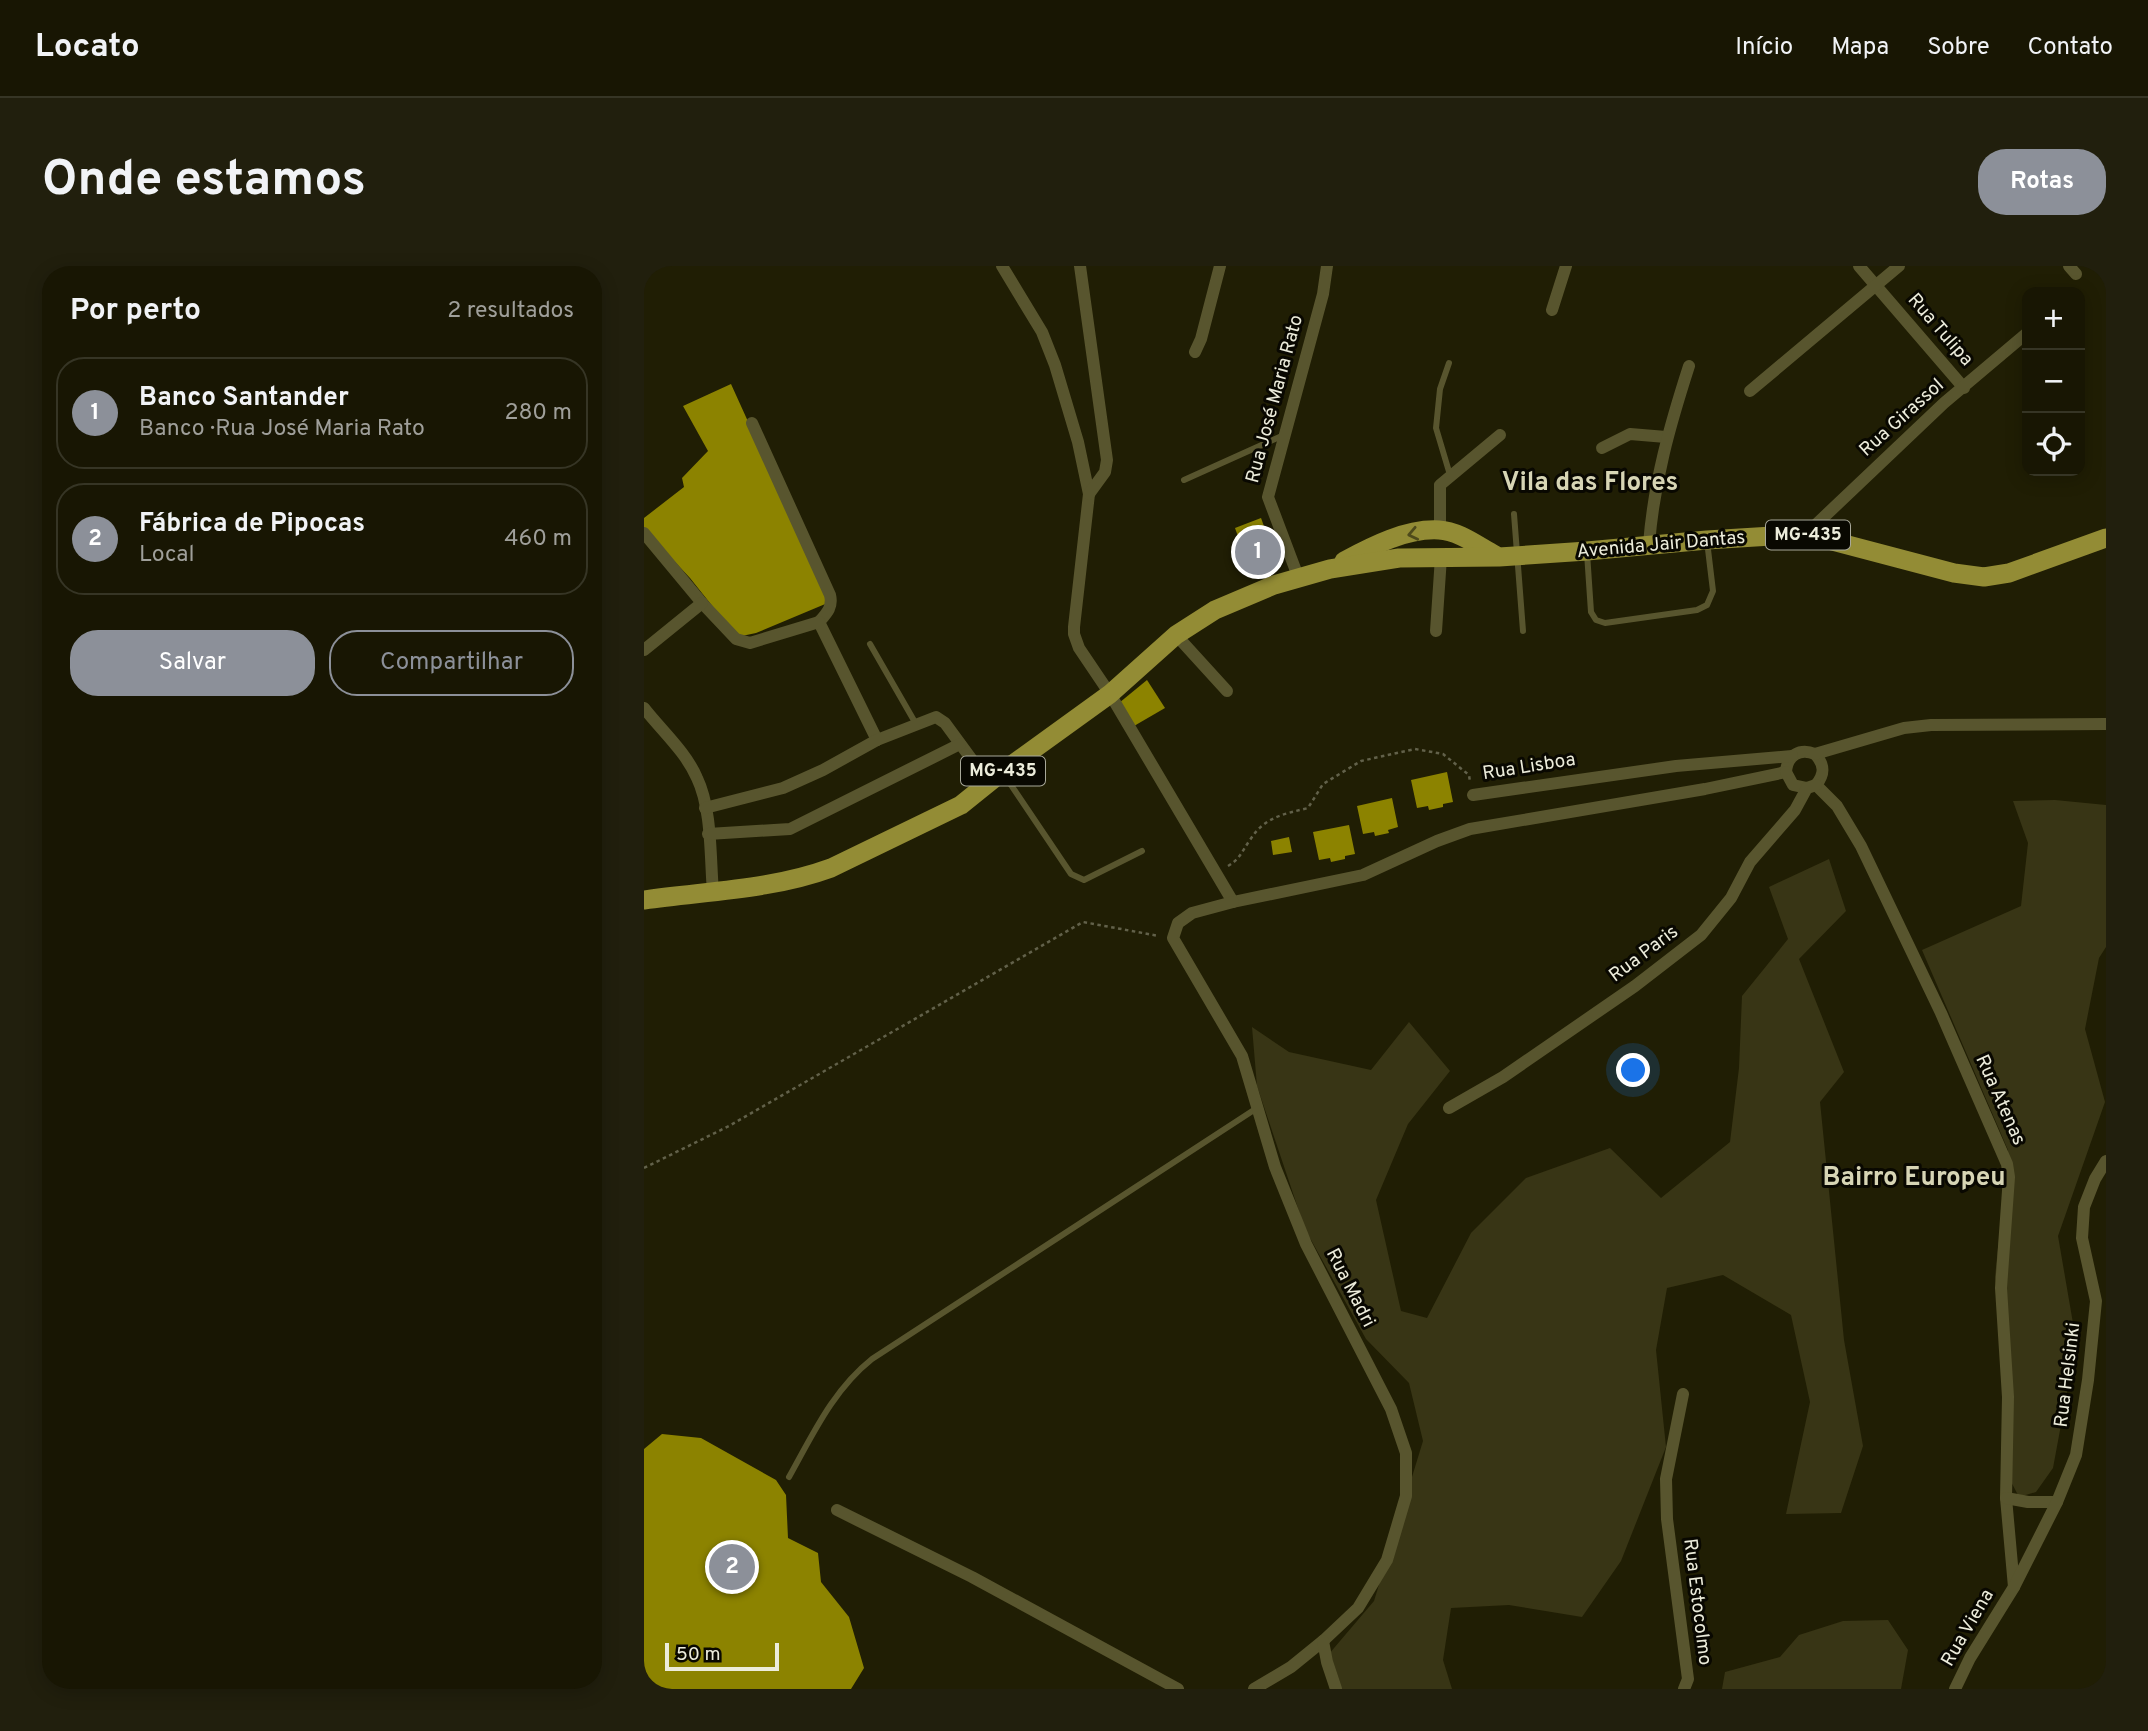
<!DOCTYPE html>
<html lang="pt">
<head>
<meta charset="utf-8">
<style>
  body { margin:0; font-family:Overpass,sans-serif; background:#211f0d; color:#f1f3f6 }
  .controls { position:absolute; right:21px; top:21px; display:grid; overflow:hidden; border-radius:14px; box-shadow:0 4px 18px #0003 }
  .controls button { width:63px; height:63px; display:grid; place-items:center; padding:0; border:0; border-bottom:2px solid #363525; background:#181603; color:#f1f3f6; font:35px sans-serif }
  .scale { position:absolute; left:21px; bottom:18px; width:114px; box-sizing:border-box; padding-left:7px; border:4px solid #ececdb; border-top:0; font-size:19px; line-height:24px; white-space:nowrap; color:#ececdb; -webkit-text-stroke:5px #090801; paint-order:stroke }
  .you { position:absolute; left:990px; top:805px; width:24px; height:24px; margin:-18px; border:5px solid #fff; border-radius:50%; background:#1a73e8; box-shadow:0 0 0 10px #1a73e833 }
  .badge { display:grid; place-items:center; width:46px; height:46px; border-radius:50%; background:#8c9099; color:#fff; font-size:23px; font-weight:700 }
  .pin { position:absolute; translate:-50% -50%; border:4px solid #fff; box-shadow:0 2px 7px #0006 }
  .list { margin:0; padding:0; list-style:none }
  h2 { display:flex; justify-content:space-between; align-items:center; height:91px; margin:0; padding:0 28px; font-size:30px }
  h2 small { font-size:23px; font-weight:400; color:#9f9f9a }
  .list li { display:grid; grid-template-columns:46px 1fr auto; gap:21px; align-items:center; box-sizing:border-box; height:112px; margin:0 14px 14px; padding:0 14px; border:2px solid #363525; border-radius:28px }
  .list b { display:block; font-size:26px; white-space:nowrap }
  .list p { margin:0; font-size:23px; white-space:nowrap; color:#9f9f9a }
  .list em { font-size:23px; font-style:normal; color:#9f9f9a }
  .actions { display:flex; gap:14px; padding:21px 28px }
  .actions a { flex:1; padding:16px 0; border:2px solid #8c9099; border-radius:28px; text-align:center; font-size:24px; color:#8c9099 }
  .actions .main { background:#8c9099; color:#fff }
  .icon { flex:none; width:38px; height:38px; fill:none; stroke:currentColor; stroke-width:2; stroke-linecap:round; stroke-linejoin:round }
  .map { position:relative; flex:none; width:1462px; height:1423px; overflow:hidden; border-radius:28px }
  header { display:flex; align-items:center; gap:42px; box-sizing:border-box; height:98px; padding:0 35px; background:#181603; border-bottom:2px solid #363525 }
  header strong { font-size:33px }
  nav { display:flex; gap:38px; margin-inline-start:auto; font-size:24px }
  .intro { display:flex; align-items:center; justify-content:space-between; box-sizing:border-box; height:168px; padding:0 42px }
  h1 { margin:0; font-size:49px }
  .button { padding:18px 32px; border-radius:28px; background:#8c9099; color:#fff; font-size:24px; font-weight:700 }
  main { display:flex; gap:42px; padding:0 42px }
  aside { flex:1; background:#181603; border-radius:28px; box-shadow:0 4px 18px #0003 }
  .map>svg:first-child { display:block }
</style>
</head>
<body>
<header>
<strong>Locato</strong>
<nav><a>Início</a><a>Mapa</a><a>Sobre</a><a>Contato</a></nav>
</header>
<div class="intro"><h1>Onde estamos</h1><a class="button">Rotas</a></div>
<main>
<aside>
<h2>Por perto<small>2 resultados</small></h2>
<ul class="list">
<li><span class="badge">1</span><div><b>Banco Santander</b><p>Banco · Rua José Maria Rato</p></div><em>280 m</em></li>
<li><span class="badge">2</span><div><b>Fábrica de Pipocas</b><p>Local</p></div><em>460 m</em></li>
</ul>
<div class="actions"><a class="main">Salvar</a><a>Compartilhar</a></div>
</aside>
<div class="map">
<svg width="1462" height="1423" viewBox="0 0 1462 1423">
  <rect width="100%" height="100%" fill="#201e04"/>
  <g fill="#383515">
    <polygon points="1411,534 1462,539 1462,681 1455,692 1441,763 1461,836 1414,970 1430,1063 1424,1121 1409,1202 1392,1226 1375,1231 1362,1206 1362,1125 1351,1011 1364,884 1278,684 1377,640 1384,577 1369,535"/>
    <polygon points="1185,593 1202,645 1155,693 1200,806 1176,836 1200,1074 1219,1180 1197,1247 1142,1248 1166,1136 1147,1049 1079,1009 1023,1022 1012,1084 1022,1181 977,1295 938,1351 865,1339 807,1342 799,1394 808,1423 690,1423 679,1395 730,1335 779,1175 765,1117 722,1073 661,963 613,820 608,761 645,786 727,804 765,756 806,805 764,858 732,934 757,1045 783,1052 827,967 882,912 966,882 1017,932 1086,876 1095,802 1098,730 1144,673 1125,621"/>
    <polygon points="1244,1354 1264,1384 1257,1423 1078,1423 1081,1406 1136,1391 1155,1369 1199,1355"/>
  </g>
  <g fill="#8c8300">
    <polygon points="87,118 186,336 112,367 93,371 46,312 0,263 0,252 40,221 38,212 64,185 39,140"/>
    <polygon points="617,252 635,301 608,310 591,262"/>
    <polygon points="503,414 521,442 490,460 475,437"/>
    <polygon points="803,506 809,536 799,538 799,541 785,544 784,540 773,542 767,514"/>
    <polygon points="748,532 754,561 744,564 745,567 731,570 730,566 719,568 713,540"/>
    <polygon points="705,559 711,588 701,590 701,593 687,596 686,592 675,594 669,566"/>
    <polygon points="645,571 648,586 629,589 627,575"/>
    <polygon points="18,1168 57,1172 132,1214 142,1229 144,1272 174,1287 177,1316 205,1351 220,1402 207,1423 0,1423 0,1183"/>
  </g>
  <g fill="none" stroke-linecap="round" stroke-linejoin="round">
    <g stroke="#62614a" stroke-width="2.5" stroke-dasharray="3.5 3.5" stroke-linecap="butt">
      <path d="M584,600C596,593 598,585 606,574C620,551 640,548 664,542L679,518L717,495L771,483L799,488L825,509L826,516"/>
      <polyline points="0,902 85,860 439,656 515,670"/>
    </g>
    <g stroke="#58552e" stroke-width="6">
      <polyline points="805,97 796,123 792,162 806,209"/>
      <polyline points="540,214 640,169"/>
      <polyline points="870,248 879,365"/>
      <polyline points="943,287 947,346 952,354 961,357 1053,344 1063,339 1069,325 1063,275"/>
      <polyline points="226,378 272,458"/>
      <polyline points="359,507 427,608 440,614 498,585"/>
      <path d="M145,1211C169,1168 189,1124 228,1093L613,842"/>
    </g>
    <g stroke="#58552e" stroke-width="12">
      <polyline points="358,0 398,66 411,99 434,176 445,228 430,361 430,368 435,382 466,428 589,636 719,609 793,575 826,563 1061,523 1142,506"/>
      <polyline points="436,0 463,194 461,206 445,228"/>
      <polyline points="1215,0 1320,122"/>
      <polyline points="1425,0 1432,8"/>
      <polyline points="908,44 922,0"/>
      <polyline points="551,86 557,73 576,0"/>
      <polyline points="1106,125 1255,0"/>
      <path d="M108,157L186,329C189,341 183,347 175,356"/>
      <polyline points="958,182 986,168 1022,171"/>
      <polyline points="796,264 796,219 856,169"/>
      <polyline points="0,267 58,337 92,373 106,377 175,356 233,474"/>
      <polyline points="1162,268 1300,137 1383,67"/>
      <path d="M1005,278C1010,215 1026,159 1045,100"/>
      <polyline points="655,313 624,231 679,28 683,0"/>
      <polyline points="792,365 797,291"/>
      <polyline points="532,369 583,425"/>
      <polyline points="0,384 58,337"/>
      <path d="M0,442C17,464 42,486 53,512C68,543 66,591 69,626"/>
      <path d="M1171,488C1181,499 1181,508 1172,519"/>
      <path d="M1142,506C1143,489 1156,482 1171,488L1260,462L1287,459L1462,458"/>
      <polyline points="1142,506 1149,519 1163,522"/>
      <polyline points="1172,519 1193,540 1217,580 1297,747 1363,898 1365,911 1357,1022 1364,1131 1362,1232 1370,1321"/>
      <polyline points="829,529 1032,500 1148,490"/>
      <polyline points="61,542 139,522 179,504 233,474 292,451 301,457 345,517"/>
      <polyline points="64,568 146,563 316,478"/>
      <polyline points="589,636 548,647 534,657 529,672 598,790 631,901 662,978 747,1143 762,1187 762,1230 743,1294 714,1342 679,1375 647,1401 610,1423"/>
      <polyline points="805,842 859,811 991,720 1057,669 1087,632 1106,596 1151,544 1163,522 1172,519"/>
      <polyline points="1039,1128 1022,1213 1023,1253 1044,1413 1040,1423"/>
      <polyline points="1362,1232 1384,1236 1413,1236"/>
      <polyline points="193,1244 328,1311 534,1423"/>
      <polyline points="679,1375 683,1396 692,1423"/>
      <polyline points="1311,1423 1326,1392 1370,1321 1413,1236 1432,1189 1444,1114 1452,1035 1438,972 1440,941 1451,913 1462,895"/>
    </g>
    <g stroke="#938c35" stroke-width="19">
      <path d="M700,295C728,280 763,262 795,264C815,265 834,280 851,289"/>
      <path d="M0,634C62,625 127,624 187,602L317,539L358,506L466,428L532,369L571,344L630,319L686,303L755,292L855,291L943,285L1063,274L1162,268L1310,307L1340,311L1365,307L1462,272"/>
    </g>
  </g>
  <defs><path id="oneway-chevron" d="M-2-3.5L2.5 0L-2 3.5" fill="none" stroke-width="1.6" stroke-linecap="round" stroke-linejoin="round" transform="scale(1.75)"/></defs>
  <use stroke="#4e4a1b" href="#oneway-chevron" transform="translate(769 268) rotate(168)"/>
  <g text-anchor="middle" dominant-baseline="central" stroke-width="6" stroke-linejoin="round" paint-order="stroke">
    <g fill="#090801" stroke="#a8a89a" stroke-width="2">
      <rect x="1122" y="254.5" width="84" height="29" rx="5"/>
      <rect x="317" y="490.5" width="84" height="29" rx="5"/>
    </g>
    <g font-size="18" font-weight="bold" fill="#ececdb">
      <text x="1164" y="269">MG-435</text>
      <text x="359" y="505">MG-435</text>
    </g>
    <g font-size="19" fill="#ececdb" stroke="#090801">
      <text transform="translate(1296 64) rotate(49)">Rua Tulipa</text>
      <text transform="translate(631 133) rotate(-75)">Rua José Maria Rato</text>
      <text transform="translate(1258 152) rotate(-42)">Rua Girassol</text>
      <text transform="translate(1017 279) rotate(-5)">Avenida Jair Dantas</text>
      <text transform="translate(885 501) rotate(-9)">Rua Lisboa</text>
      <text transform="translate(1000 688) rotate(-37)">Rua Paris</text>
      <text transform="translate(1356 834) rotate(66)">Rua Atenas</text>
      <text transform="translate(706 1022) rotate(63)">Rua Madri</text>
      <text transform="translate(1424 1109) rotate(-83)">Rua Helsinki</text>
      <text transform="translate(1053 1336) rotate(83)">Rua Estocolmo</text>
      <text transform="translate(1324 1362) rotate(-60)">Rua Viena</text>
    </g>
    <g font-size="26" font-weight="bold" fill="#d7d5b5" stroke="#090801">
      <text x="946" y="217">Vila das Flores</text>
      <text x="1270" y="912">Bairro Europeu</text>
    </g>
  </g>
</svg>
<div class="controls">
<button>+</button>
<button>−</button>
<button><svg class="icon" aria-label="locate" viewBox="0 0 24 24"><circle cx="12" cy="12" r="6"/><path d="M12 2v4M12 18v4M2 12h4M18 12h4"/></svg></button>
</div>
<div class="scale">50 m</div>
<div class="you"></div>
<div class="pin badge" style="left:614px;top:286px">1</div>
<div class="pin badge" style="left:88px;top:1301px">2</div>
</div>
</main>
</body>
</html>
